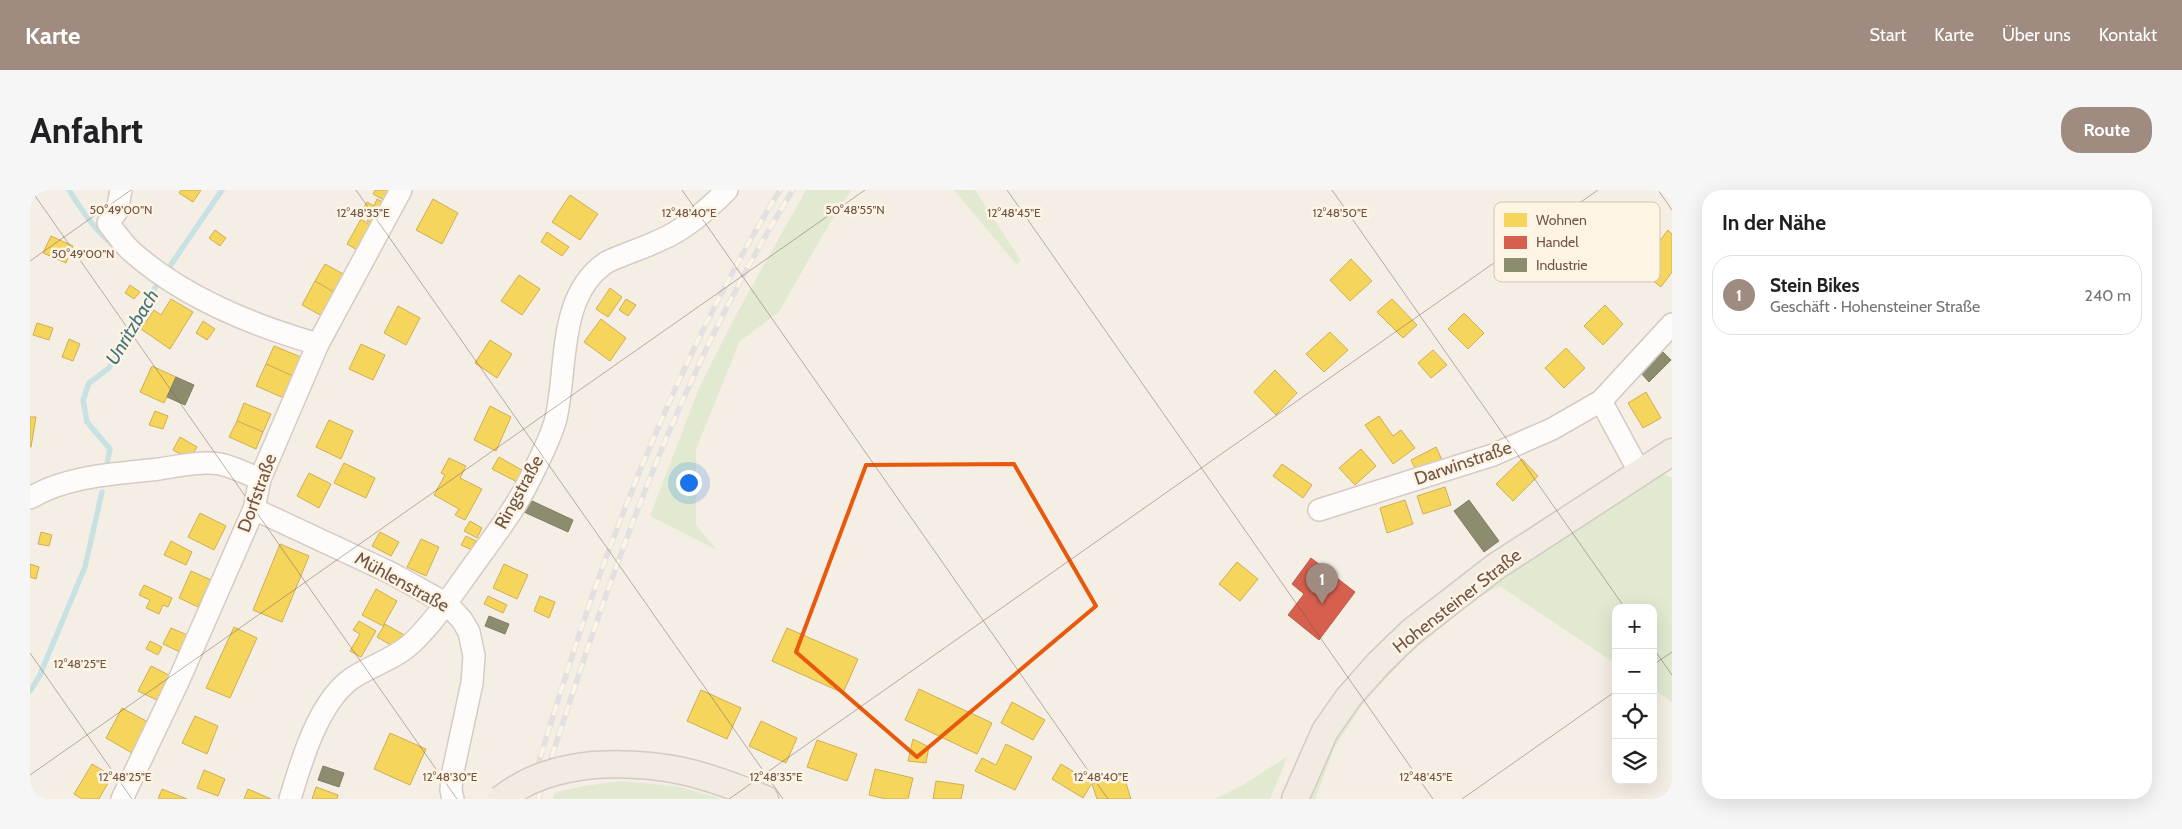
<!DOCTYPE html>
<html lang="de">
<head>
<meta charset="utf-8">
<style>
  body { margin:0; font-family:Cabin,sans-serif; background:#f6f6f6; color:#202124 }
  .controls { position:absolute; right:15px; bottom:15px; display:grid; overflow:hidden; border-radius:10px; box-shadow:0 5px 20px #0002 }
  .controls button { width:45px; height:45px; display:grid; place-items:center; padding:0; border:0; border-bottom:1px solid #e0e0e0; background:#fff; color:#202124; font:25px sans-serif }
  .you { position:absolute; left:658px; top:292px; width:18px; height:18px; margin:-12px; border:4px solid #fff; border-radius:50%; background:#1a73e8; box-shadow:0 0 0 8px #1a73e833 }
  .badge { display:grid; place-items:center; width:32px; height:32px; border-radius:50%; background:#9f8b7f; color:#fff; font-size:16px; font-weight:700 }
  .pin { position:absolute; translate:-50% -41px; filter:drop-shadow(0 1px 2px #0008) }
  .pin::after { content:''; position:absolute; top:26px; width:18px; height:15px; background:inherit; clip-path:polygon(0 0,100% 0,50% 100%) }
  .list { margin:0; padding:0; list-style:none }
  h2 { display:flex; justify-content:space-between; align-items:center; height:65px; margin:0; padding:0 20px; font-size:21px }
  h2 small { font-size:16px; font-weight:400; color:#757577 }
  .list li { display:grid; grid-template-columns:32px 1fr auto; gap:15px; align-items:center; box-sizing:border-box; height:80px; margin:0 10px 10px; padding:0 10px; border:1px solid #e0e0e0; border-radius:20px }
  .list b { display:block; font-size:19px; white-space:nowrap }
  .list p { margin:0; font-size:16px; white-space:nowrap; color:#757577 }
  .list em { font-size:16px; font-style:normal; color:#757577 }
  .icon { flex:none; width:28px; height:28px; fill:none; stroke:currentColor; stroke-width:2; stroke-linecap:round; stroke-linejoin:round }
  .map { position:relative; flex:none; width:1642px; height:609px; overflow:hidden; border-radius:20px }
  header { display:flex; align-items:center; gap:30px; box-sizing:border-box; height:70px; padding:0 25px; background:#9f8b7f; color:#fff }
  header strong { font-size:24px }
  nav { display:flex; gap:28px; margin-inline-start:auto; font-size:18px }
  .intro { display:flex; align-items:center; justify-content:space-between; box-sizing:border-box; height:120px; padding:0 30px }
  h1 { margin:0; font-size:35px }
  .button { padding:12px 22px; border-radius:20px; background:#9f8b7f; color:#fff; font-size:18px; font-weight:700 }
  main { display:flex; gap:30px; padding:0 30px }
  aside { flex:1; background:#fff; border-radius:20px; box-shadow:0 5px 20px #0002 }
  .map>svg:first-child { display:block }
</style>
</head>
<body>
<header>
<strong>Karte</strong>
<nav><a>Start</a><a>Karte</a><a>Über uns</a><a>Kontakt</a></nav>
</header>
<div class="intro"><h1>Anfahrt</h1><a class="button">Route</a></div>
<main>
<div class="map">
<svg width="1642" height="609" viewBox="0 0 1642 609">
  <rect width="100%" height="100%" fill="#f5eee5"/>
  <g fill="#e1ead0">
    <polygon points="776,0 821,0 791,48 749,122 710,151 666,259 666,335 687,360 620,326 669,198 707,123"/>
    <polygon points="924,0 945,0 991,71 986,74"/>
    <polygon points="1631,283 1642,288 1642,512 1623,499 1623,418 1586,418 1586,474 1470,396 1447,408 1378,465 1334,512 1305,557 1285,609 1280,609 1300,559 1315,532 1354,483 1426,417"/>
    <polygon points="1258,566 1240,609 1185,609 1213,595"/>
    <polygon points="592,591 651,597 692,609 523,609 524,603 554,596"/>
  </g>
  <g fill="#f6d55c" stroke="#ceaf56">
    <polygon points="151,0 171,0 163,12 149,3"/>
    <polygon points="345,0 363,0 359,13 343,4"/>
    <polygon points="540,5 568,24 550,50 522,32"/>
    <polygon points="347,9 358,15 346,36 337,31 339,27 331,23 337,12 344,16"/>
    <polygon points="403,9 428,23 412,54 386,40"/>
    <polygon points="331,29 346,39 332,63 317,54"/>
    <polygon points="185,40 196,48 190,56 179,48"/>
    <polygon points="1638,40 1642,44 1642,82 1631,97 1608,79"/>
    <polygon points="517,42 539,57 532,66 511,52"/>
    <polygon points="21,46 43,56 36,73 13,63"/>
    <polygon points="1321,69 1342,91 1320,111 1300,90"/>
    <polygon points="295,74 317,86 307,104 285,91"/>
    <polygon points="489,85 510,99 492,125 471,111"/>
    <polygon points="285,91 307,104 294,127 272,115"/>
    <polygon points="100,95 110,102 104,109 95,103"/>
    <polygon points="580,98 592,107 578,127 566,119"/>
    <polygon points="141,109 163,122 140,159 111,139 124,120 131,125"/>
    <polygon points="596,109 606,115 598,126 589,120"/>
    <polygon points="1362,109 1387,135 1373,148 1347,122"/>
    <polygon points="1575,115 1593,134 1573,155 1554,136"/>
    <polygon points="368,116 390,128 376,155 354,143"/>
    <polygon points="1434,123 1454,143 1438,159 1418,139"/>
    <polygon points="571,129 596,148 580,171 554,152"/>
    <polygon points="173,131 185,139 177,150 166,143"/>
    <polygon points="7,133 23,138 19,150 3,145"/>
    <polygon points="1300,142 1318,160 1294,182 1276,164"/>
    <polygon points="39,149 50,154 43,171 32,167"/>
    <polygon points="460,150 482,164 467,188 445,173"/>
    <polygon points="331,154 355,165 343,190 319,179"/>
    <polygon points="244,156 271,167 263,186 236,174"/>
    <polygon points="1536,158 1555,178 1534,198 1515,178"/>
    <polygon points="1403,160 1417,175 1401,188 1388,173"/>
    <polygon points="236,174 263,186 254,208 226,196"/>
    <polygon points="122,176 146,187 134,213 110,202"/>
    <polygon points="1245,180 1267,203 1246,225 1224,202"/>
    <polygon points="1616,202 1631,228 1613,238 1598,213"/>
    <polygon points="214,213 241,224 233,242 207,231"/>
    <polygon points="460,216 481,227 466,261 444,250"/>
    <polygon points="125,221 138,226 133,239 119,235"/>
    <polygon points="1349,226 1363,246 1371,240 1385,258 1363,274 1335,235"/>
    <polygon points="0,227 6,227 1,257 0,257"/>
    <polygon points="299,230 323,241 311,269 286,257"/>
    <polygon points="207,231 233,242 226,259 199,247"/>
    <polygon points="150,247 167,257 160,269 143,260"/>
    <polygon points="1406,257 1413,272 1388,284 1381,270"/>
    <polygon points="1331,259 1346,276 1325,295 1309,278"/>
    <polygon points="469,267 497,283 491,294 462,279"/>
    <polygon points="419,268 436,276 430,288 452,299 435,330 425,325 429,319 404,305 415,285 411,283"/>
    <polygon points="1492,269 1508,286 1483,311 1466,294"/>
    <polygon points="314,273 345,288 336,308 304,293"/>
    <polygon points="1252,274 1282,295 1273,308 1243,286"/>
    <polygon points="279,283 301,294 289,318 267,306"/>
    <polygon points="1415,297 1421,315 1393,324 1387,306"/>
    <polygon points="1375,310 1383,334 1357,343 1350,318"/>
    <polygon points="170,323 196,336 184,360 158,347"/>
    <polygon points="440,331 452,338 447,348 434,341"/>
    <polygon points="11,342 22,345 19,356 8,354"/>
    <polygon points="350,342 369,352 361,366 342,356"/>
    <polygon points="436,346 446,351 442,360 431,355"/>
    <polygon points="391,349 409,357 396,386 377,377"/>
    <polygon points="141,351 162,362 156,375 134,365"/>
    <polygon points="250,354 279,366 252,432 223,420"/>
    <polygon points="1207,372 1228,389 1210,411 1189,394"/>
    <polygon points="0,374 9,377 6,389 0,387"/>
    <polygon points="474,374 498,385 487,409 463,398"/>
    <polygon points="161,381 181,390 168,417 149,408"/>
    <polygon points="114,395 142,408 138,417 133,415 129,424 116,418 120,410 109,405"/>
    <polygon points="346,399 367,411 353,436 332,425"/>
    <polygon points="458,406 477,415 473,423 454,414"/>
    <polygon points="510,406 525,412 519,428 504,421"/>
    <polygon points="329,431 346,441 331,467 320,461 330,444 323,440"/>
    <polygon points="355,434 376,446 368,459 347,447"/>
    <polygon points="204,437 227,448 200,508 176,498"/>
    <polygon points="141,438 160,446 152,463 133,454"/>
    <polygon points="757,438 828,469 813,503 742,471"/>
    <polygon points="120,451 132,457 128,465 116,459"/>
    <polygon points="121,476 141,486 129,511 108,501"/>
    <polygon points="889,499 962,533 947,564 875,530"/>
    <polygon points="671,500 711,518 697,549 657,531"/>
    <polygon points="982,512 1015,530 1003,550 971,533"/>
    <polygon points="92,518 118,532 102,563 76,548"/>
    <polygon points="165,526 188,536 177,564 152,553"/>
    <polygon points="731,531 767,548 756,573 719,556"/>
    <polygon points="360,543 396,559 380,595 344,579"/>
    <polygon points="883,549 899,557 896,573 878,571"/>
    <polygon points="787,550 827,564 817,591 777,577"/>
    <polygon points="976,554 1002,567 985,600 945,581 952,568 966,575"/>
    <polygon points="62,574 82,586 69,609 52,609 44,604"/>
    <polygon points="1031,574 1062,593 1053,608 1022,589"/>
    <polygon points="845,579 883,588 878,609 856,609 839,605"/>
    <polygon points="174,580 195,589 188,606 167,598"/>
    <polygon points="1093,584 1101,609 1067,609 1062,594"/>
    <polygon points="906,591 934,595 931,609 903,609"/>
    <polygon points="286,597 308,605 307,609 282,609"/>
    <polygon points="132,599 157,609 128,609"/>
    <polygon points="218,599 241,609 214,609"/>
  </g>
  <polygon fill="#d6604d" stroke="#b75d4c" points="1281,368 1325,402 1289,450 1258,425 1274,404 1262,394"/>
  <g fill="#8c8c6e" stroke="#847c63">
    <polygon points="1633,162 1641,170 1619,192 1611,183"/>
    <polygon points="146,187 164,195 155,215 137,207"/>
    <polygon points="500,310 543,330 538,342 494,322"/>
    <polygon points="1439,310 1469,351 1454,362 1424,321"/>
    <polygon points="459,426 479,434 475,444 455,436"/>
    <polygon points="293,576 314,583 309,597 288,590"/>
  </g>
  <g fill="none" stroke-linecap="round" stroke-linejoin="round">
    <g stroke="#c8e2e4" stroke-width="5.5">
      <path d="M39,0C52,21 65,40 84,56"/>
      <polyline points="77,274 80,259 57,232 53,210 59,193 79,178 125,98 192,0"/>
      <polyline points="0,501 9,487 55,377 72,302"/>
    </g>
    <g stroke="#d6cbc4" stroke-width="24">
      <g id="minor">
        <path d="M91,0L87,21L78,33C85,42 92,52 100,60C152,107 221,135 288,154"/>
        <polyline points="1571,211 1610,283"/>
        <path d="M0,308C39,285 86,284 129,279C149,276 171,271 190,274C204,277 217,284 230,289"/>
        <polyline points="224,319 361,383 417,414 432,430 439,442 444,466 442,493 422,586 421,600 423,609"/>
        <polyline points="1289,320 1463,265 1522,239 1571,211 1642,134"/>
        <polyline points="92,609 148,492 224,319 230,289 288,154 371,0"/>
        <path d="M260,609C271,572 288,513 321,489C340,476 365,469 382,453C407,429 425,400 445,373C465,345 486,318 501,287C509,270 522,246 526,228C538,176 527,105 577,72C594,64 611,59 628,51C655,40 677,20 697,0"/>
      </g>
    </g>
    <g stroke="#d3cac3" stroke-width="29">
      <g id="major">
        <path d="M563,575C630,571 674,583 735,609"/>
        <polyline points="1265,609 1295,541 1318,508 1348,474 1381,442 1465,377 1642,262"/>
      </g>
    </g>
    <use href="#minor" stroke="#fefcfb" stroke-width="21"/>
    <use href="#major" stroke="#f1ebe2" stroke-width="26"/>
    <g stroke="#e3e0e2" stroke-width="5.5">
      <g id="rail">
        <path d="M497,609C522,531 545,452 573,376C621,246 677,118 750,0"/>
        <path d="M508,609C576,399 645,188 763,0"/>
      </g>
    </g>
    <use href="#rail" stroke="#fef4e4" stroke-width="4" stroke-dasharray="11" stroke-linecap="butt"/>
    <g stroke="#d3cac3" stroke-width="29" stroke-linecap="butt">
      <path id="major-bridge" d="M471,609C499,587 528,579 563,575"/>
    </g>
    <use href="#major-bridge" stroke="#f1ebe2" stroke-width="26"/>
  </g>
  <path fill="none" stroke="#e8590c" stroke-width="4" stroke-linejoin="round" d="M984,274L1066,416L887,567L766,462L836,275Z"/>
  <path fill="none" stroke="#705548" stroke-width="1" stroke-opacity="0.45" d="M1,0L427,609M326,0L753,609M652,0L1078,609M977,0L1403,609M1302,0L1595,418M1628,0L1642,20M0,71L101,0M1623,458L1642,485M0,463L102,609M1623,475L1642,462M0,585L835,0M699,609L1568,0M1432,609L1586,501"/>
  <g text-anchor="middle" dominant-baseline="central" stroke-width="5" stroke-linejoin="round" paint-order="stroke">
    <g font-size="18" fill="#705548" stroke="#fef4e4">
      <text transform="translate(1433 273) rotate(-19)">Darwinstraße</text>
      <text transform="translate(489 302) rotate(-61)">Ringstraße</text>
      <text transform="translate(227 303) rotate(-70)">Dorfstraße</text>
      <text transform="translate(372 392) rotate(29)">Mühlenstraße</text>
      <text transform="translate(1427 411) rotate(-38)">Hohensteiner Straße</text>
    </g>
    <g font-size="19" font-style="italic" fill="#40737c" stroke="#fef4e4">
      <text transform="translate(102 137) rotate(-59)">Unritzbach</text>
    </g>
  </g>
  <rect x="1464" y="12" width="166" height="80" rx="8" fill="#fef4e4" stroke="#d3c4b5" stroke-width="1"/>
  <rect x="1474" y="23" width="23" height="14" fill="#f6d55c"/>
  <rect x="1474" y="46" width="23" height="13" fill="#d6604d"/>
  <rect x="1474" y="68" width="23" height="14" fill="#8c8c6e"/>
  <g font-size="14" fill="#705548">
    <text x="1506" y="35">Wohnen</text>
    <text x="1506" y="57">Handel</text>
    <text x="1506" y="80">Industrie</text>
  </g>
  <g font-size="12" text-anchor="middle" fill="#705548" stroke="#fef4e4" stroke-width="5" stroke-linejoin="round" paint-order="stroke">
    <text x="825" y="24">50°48'55"N</text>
    <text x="91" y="24">50°49'00"N</text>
    <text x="333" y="27">12°48'35"E</text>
    <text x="659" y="27">12°48'40"E</text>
    <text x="984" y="27">12°48'45"E</text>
    <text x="1310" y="27">12°48'50"E</text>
    <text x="53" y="68">50°49'00"N</text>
    <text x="50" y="478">12°48'25"E</text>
    <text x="95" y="591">12°48'25"E</text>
    <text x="420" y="591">12°48'30"E</text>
    <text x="746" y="591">12°48'35"E</text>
    <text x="1071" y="591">12°48'40"E</text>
    <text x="1396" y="591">12°48'45"E</text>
  </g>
</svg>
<div class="controls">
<button>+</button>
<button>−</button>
<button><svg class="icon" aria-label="locate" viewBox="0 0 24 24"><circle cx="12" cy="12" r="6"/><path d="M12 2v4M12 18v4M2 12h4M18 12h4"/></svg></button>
<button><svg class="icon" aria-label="layers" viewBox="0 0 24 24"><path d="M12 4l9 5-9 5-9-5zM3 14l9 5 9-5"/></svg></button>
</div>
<div class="you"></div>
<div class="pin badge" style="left:1292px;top:414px">1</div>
</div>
<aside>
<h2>In der Nähe<small></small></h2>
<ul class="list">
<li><span class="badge">1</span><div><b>Stein Bikes</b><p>Geschäft · Hohensteiner Straße</p></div><em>240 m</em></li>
</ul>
</aside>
</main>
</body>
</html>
